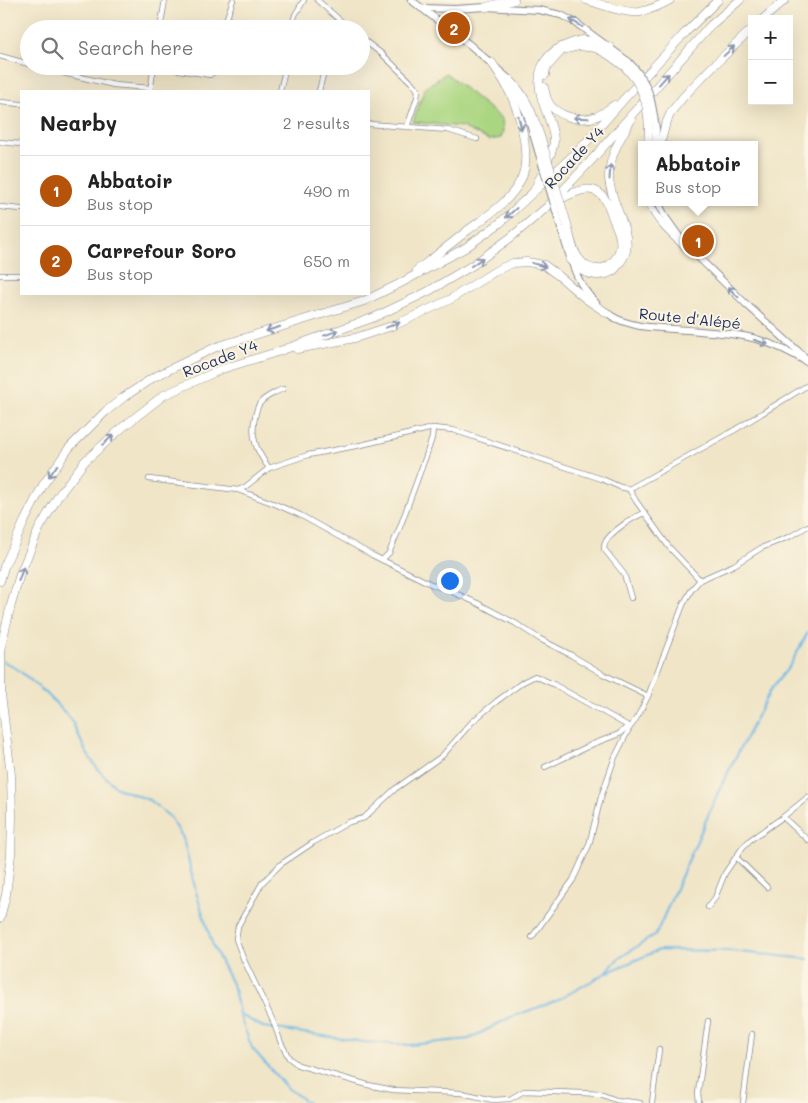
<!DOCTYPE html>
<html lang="en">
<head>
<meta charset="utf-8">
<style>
  body { margin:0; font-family:Mali,sans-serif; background:#f2f2f2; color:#222 }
  .controls { position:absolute; right:15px; top:15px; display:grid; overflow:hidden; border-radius:0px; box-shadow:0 5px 20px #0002 }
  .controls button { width:45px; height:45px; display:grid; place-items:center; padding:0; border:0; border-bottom:1px solid #e0e0e0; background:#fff; color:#222; font:25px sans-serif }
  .you { position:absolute; left:449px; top:580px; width:18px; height:18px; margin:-12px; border:4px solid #fff; border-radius:50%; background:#1a73e8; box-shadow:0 0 0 8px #1a73e833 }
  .badge { display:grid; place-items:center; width:32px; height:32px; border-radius:50%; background:#b45309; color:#fff; font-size:16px; font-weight:700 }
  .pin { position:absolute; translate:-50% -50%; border:2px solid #fff; box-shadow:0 1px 5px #0006 }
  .popup { position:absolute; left:638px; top:141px; width:120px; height:65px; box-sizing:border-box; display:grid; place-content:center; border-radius:0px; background:#fff; filter:drop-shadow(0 1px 4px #0005); font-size:16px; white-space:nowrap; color:#767676 }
  .popup b { font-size:19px; color:#222 }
  .popup::after { content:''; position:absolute; left:50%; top:100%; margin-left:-10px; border:10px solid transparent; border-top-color:#fff }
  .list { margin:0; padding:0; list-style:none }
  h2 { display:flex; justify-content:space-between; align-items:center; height:65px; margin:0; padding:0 20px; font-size:21px }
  h2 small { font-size:16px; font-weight:400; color:#767676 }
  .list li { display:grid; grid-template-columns:32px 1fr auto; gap:15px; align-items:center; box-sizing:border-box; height:70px; padding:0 20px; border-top:1px solid #e0e0e0 }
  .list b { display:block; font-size:19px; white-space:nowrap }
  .list p { margin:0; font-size:16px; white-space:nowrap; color:#767676 }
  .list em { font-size:16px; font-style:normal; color:#767676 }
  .icon { flex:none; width:28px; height:28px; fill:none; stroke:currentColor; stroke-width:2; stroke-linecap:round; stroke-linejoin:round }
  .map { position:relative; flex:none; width:808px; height:1103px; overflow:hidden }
  .search { position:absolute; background:#fff; box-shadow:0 5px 20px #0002; left:20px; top:20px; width:350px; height:55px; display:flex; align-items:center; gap:12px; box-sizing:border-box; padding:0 18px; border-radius:28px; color:#767676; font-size:19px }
  .panel { position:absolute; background:#fff; box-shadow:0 5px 20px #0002; left:20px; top:90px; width:350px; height:205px; border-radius:0px }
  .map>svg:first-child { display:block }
</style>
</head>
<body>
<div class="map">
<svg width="808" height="1103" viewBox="0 0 808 1103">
  <rect width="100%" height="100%" fill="#fcf5e5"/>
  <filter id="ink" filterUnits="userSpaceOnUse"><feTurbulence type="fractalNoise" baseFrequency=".02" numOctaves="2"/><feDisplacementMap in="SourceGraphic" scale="10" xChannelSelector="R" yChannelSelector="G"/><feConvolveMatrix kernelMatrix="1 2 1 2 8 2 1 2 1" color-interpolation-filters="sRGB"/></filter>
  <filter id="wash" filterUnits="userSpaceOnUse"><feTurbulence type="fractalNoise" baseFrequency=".0096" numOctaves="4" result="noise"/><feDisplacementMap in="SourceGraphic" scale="20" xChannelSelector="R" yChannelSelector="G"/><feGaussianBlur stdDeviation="1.12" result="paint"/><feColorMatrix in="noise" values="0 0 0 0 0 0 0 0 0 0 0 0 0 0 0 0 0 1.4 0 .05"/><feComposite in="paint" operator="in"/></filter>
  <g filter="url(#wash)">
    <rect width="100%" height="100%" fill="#f0e5c7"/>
    <polygon fill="#abd681" stroke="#638270" points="446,73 502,119 503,131 501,138 489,140 462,127 413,122 425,88"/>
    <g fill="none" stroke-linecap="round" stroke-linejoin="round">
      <g stroke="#6fb9e7" stroke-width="2">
        <polyline points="3,661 20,671 49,696 71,719 86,752 99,771 117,788 149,800 170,817 183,838 196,892 213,946 234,988 239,1014 252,1048 286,1087 308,1103"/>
        <polyline points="607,971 618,959 656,934 721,786 771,689 789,667 808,632"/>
        <polyline points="239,1014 263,1027 364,1042 410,1045 469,1039 511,1017 556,1001 606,973 659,950 731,951 808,959"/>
      </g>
    </g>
  </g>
  <g filter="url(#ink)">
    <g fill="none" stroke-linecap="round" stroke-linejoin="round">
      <g stroke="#868a92" stroke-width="6">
        <g id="minor">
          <polyline points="317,0 350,29"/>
          <polyline points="160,29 165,0"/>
          <polyline points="223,29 233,0"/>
          <polyline points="291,29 295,15 304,0"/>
          <polyline points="361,38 382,54 412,83 418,90 417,98 407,127"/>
          <polyline points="0,56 29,64"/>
          <polyline points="37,66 59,72 114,85 150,88"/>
          <polyline points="154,66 210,75 215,71 216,66"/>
          <polyline points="150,91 154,66"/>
          <polyline points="280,91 286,66"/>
          <polyline points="319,91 323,75 327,66"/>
          <polyline points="0,102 21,104"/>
          <polyline points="369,124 448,130 477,139"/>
          <polyline points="0,142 21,144"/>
          <polyline points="0,207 21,209"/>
          <polyline points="0,275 21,275"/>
          <path d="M269,468C257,452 250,437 255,417C256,412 257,407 260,403C264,398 277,391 283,389"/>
          <polyline points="149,479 238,490 275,504 300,515 372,555 433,585 448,590 477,603 515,623 540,639 571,655 603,674 648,696"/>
          <polyline points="629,489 636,501 669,547 700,580"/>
          <polyline points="238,490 245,487 269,468 308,455 361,445 433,428 453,430 602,479 620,487 629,489 733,431 808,385"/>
          <polyline points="382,560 389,553 400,527 426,456 432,438 433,428"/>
          <path d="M631,598L624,574L604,549C604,546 604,544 606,541C611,532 634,516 645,513"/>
          <polyline points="545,767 593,744 619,734 628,726"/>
          <polyline points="783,817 808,840"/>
          <polyline points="736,857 767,887"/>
          <polyline points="708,907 715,898 725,873 743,847 750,840 783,817 808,797"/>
          <polyline points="532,937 573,880 589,845 601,797 615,757 630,727"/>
          <polyline points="640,1103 616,1100 600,1094 583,1093 524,1091 510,1099 493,1100 462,1093 393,1090 368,1085 298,1065 289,1058 281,1043 273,1021 243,958 236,939 238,926 262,883 281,864 314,842 349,822 364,818 395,789 442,756 472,722 497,701 523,682 535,676 553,684 630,727 632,725 639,714 648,696 683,605 692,589 700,580 734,565 761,548 791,536 808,526"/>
          <polyline points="652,1103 659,1049"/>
          <polyline points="699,1103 698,1093 708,1021"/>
          <polyline points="743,1103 752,1034"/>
        </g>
      </g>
      <g stroke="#868a92" stroke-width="8">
        <g id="secondary">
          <polyline points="411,0 470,45 510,80 527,114 536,144"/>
          <polyline points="421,8 455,9 486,7 539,10 561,15 576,23 629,62"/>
          <polyline points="655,145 656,129"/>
          <polyline points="658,202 666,218 681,239"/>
          <path d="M561,228C569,254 575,283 596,303"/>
          <polyline points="691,250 746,304 808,360"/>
          <path d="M605,311C615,320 627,323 640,326C672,330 705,330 737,335C761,338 788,350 808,363"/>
        </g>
      </g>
      <g stroke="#868a92" stroke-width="9">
        <g id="trunk">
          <path d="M586,0C601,4 625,14 640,12C650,10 661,5 670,0"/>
          <polyline points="486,7 514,0"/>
          <polyline points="763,19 785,0"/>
          <polyline points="545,75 546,68 562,50 579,46 596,48 609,55 624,66"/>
          <path d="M510,80C528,98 534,118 542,142"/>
          <path d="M544,87C545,93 548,104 553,108C564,118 583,122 597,116C603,114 608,109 614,105"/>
          <polyline points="648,145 649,130"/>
          <polyline points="660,145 665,126 671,112 684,96 709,70 752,29"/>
          <path d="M534,191C539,178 553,155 554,141C554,124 542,108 540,90C536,67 548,50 569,44C574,42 580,40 584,40C593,40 602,44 610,47"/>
          <path d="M555,202C571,194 593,179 606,201C609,206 611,213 613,219C617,228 622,238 620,248C615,268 594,277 580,260C572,251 570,236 567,224"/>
          <path d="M649,202C657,224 678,239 694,254"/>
          <path d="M570,260C573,262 576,266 578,268C588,276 604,278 614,270C615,270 618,264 619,264C622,260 625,255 626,251C631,229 609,200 609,177C609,156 621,137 631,120"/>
          <path d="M417,270C434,257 451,244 468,230C487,216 512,201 522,177C531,153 520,112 508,89C504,80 498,72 492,63"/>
          <polyline points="297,349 355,338 395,325 449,300 497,270 513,263 527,262 544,265 559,276 586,299 607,313"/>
          <polyline points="0,581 4,567 25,520 43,485 69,448 105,412 124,397 154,377 216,347 364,301 399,284 465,248 500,223 582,147 624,99 686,32 718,0"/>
          <polyline points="0,918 6,895 11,854 12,817 11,775 1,694 1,653 3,638 11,605 20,574 39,529 59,495 85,461 123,427 164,395 222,369 277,352 375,317 427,292 473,265 510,238 547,207 589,163 711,25 740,0"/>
        </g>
      </g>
      <use href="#minor" stroke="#fff" stroke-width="4.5"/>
      <use href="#secondary" stroke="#fff" stroke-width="6"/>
      <use href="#trunk" stroke="#fff" stroke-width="8"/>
      <g stroke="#868a92" stroke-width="8" stroke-linecap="butt">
        <g id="secondary-bridge">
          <path d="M629,62C650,83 652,100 656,129"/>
          <polyline points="536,144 561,228"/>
        </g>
      </g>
      <g stroke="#868a92" stroke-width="9" stroke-linecap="butt">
        <g id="trunk-bridge">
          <path d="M624,66C643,85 648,103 649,130"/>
          <polyline points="542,142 567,224"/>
        </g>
      </g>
      <use href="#secondary-bridge" stroke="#fff" stroke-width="6"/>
      <use href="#trunk-bridge" stroke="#fff" stroke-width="8"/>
    </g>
    <defs><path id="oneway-shaft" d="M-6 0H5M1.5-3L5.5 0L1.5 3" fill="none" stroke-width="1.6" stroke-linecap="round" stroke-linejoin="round" transform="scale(1.25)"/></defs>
    <g stroke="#8d97ae">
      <use href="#oneway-shaft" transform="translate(576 23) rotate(-149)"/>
      <use href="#oneway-shaft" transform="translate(729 51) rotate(-43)"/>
      <use href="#oneway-shaft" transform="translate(664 79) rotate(-48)"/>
      <use href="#oneway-shaft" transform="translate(581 118) rotate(-178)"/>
      <use href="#oneway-shaft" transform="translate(520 123) rotate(76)"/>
      <use href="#oneway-shaft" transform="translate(610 172) rotate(-86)"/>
      <use href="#oneway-shaft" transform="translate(511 213) rotate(138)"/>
      <use href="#oneway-shaft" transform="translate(477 262) rotate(-35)"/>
      <use href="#oneway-shaft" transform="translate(539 265) rotate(16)"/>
      <use href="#oneway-shaft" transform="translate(733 292) rotate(-136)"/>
      <use href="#oneway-shaft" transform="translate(393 325) rotate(-21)"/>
      <use href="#oneway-shaft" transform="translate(273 329) rotate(163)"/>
      <use href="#oneway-shaft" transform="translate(331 333) rotate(-20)"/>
      <use href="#oneway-shaft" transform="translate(761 342) rotate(18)"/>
      <use href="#oneway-shaft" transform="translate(108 440) rotate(-42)"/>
      <use href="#oneway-shaft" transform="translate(53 471) rotate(126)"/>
      <use href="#oneway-shaft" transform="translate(21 574) rotate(-70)"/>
    </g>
  </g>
  <g text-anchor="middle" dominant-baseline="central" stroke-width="4" stroke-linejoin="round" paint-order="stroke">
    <g font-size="15" fill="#1b2f5e" stroke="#fcf5e5">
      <text transform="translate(574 157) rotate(-47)">Rocade Y4</text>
      <text transform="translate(690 318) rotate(6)">Route d'Alépé</text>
      <text transform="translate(220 358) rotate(-21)">Rocade Y4</text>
    </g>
  </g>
</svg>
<div class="controls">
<button>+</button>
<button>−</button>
</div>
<div class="you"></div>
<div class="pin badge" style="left:698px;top:241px">1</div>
<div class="popup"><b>Abbatoir</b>Bus stop</div>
<div class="pin badge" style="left:454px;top:28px">2</div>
<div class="search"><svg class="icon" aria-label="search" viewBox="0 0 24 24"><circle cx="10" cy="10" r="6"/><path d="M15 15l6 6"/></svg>Search here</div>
<section class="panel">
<h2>Nearby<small>2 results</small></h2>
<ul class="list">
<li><span class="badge">1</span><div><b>Abbatoir</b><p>Bus stop</p></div><em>490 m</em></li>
<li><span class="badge">2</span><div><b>Carrefour Soro</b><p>Bus stop</p></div><em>650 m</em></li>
</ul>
</section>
</div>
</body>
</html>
